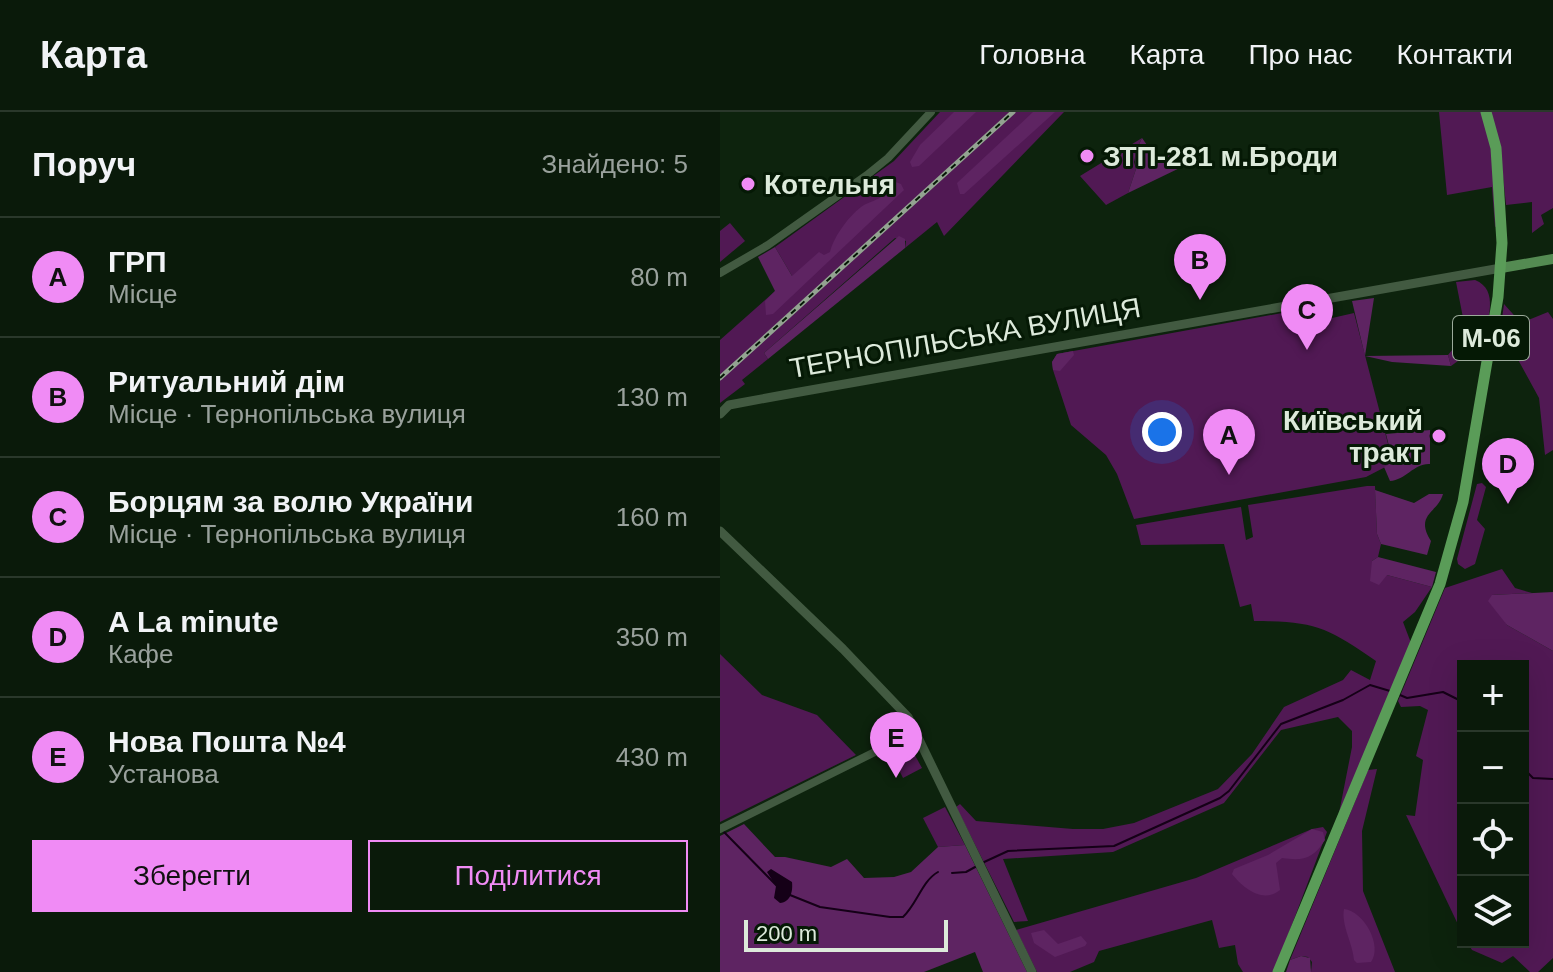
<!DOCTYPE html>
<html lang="uk">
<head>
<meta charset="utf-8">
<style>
  body { margin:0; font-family:Helvetica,sans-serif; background:#182718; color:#f1f3f6 }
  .controls { position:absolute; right:24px; bottom:24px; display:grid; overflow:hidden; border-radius:0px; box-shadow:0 8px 32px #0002 }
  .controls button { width:72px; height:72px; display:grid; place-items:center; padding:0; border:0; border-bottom:2px solid #2a382b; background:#0a1a0a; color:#f1f3f6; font:40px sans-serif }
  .scale { position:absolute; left:24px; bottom:20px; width:204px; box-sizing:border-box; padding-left:8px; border:4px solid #ddeadb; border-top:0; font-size:22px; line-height:28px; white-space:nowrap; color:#ddeadb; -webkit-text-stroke:6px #051905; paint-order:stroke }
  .you { position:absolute; left:442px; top:320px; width:28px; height:28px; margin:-20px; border:6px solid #fff; border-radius:50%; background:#1a73e8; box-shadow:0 0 0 12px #1a73e833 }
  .badge { display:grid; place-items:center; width:52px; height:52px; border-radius:50%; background:#f08bf5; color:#111; font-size:26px; font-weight:700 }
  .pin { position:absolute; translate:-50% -66px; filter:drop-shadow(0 2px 4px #0008) }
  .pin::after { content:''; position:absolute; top:42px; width:28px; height:24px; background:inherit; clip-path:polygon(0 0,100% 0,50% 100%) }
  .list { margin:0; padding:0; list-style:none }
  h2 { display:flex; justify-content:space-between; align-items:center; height:104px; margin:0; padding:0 32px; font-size:34px }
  h2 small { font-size:26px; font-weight:400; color:#99a19c }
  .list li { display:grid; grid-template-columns:52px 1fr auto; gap:24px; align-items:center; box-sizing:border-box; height:120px; padding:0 32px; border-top:2px solid #2a382b }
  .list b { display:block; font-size:30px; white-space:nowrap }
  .list p { margin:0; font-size:26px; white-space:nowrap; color:#99a19c }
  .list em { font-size:26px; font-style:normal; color:#99a19c }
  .actions { display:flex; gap:16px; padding:24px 32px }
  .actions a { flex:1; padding:18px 0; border:2px solid #f08bf5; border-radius:0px; text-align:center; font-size:28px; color:#f08bf5 }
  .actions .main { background:#f08bf5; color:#111 }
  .icon { flex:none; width:44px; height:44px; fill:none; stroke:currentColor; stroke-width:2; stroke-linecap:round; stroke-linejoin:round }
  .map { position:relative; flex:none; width:833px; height:860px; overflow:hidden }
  header { display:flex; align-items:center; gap:48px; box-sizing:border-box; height:112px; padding:0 40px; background:#0a1a0a; border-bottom:2px solid #2a382b }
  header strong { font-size:38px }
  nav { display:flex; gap:44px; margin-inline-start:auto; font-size:28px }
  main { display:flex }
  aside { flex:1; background:#0a1a0a }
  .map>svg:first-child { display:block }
</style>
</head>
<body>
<header>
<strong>Карта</strong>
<nav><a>Головна</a><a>Карта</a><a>Про нас</a><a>Контакти</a></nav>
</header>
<main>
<aside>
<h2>Поруч<small>Знайдено: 5</small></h2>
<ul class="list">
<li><span class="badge">A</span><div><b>ГРП</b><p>Місце</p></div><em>80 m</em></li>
<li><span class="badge">B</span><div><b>Ритуальний дім</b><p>Місце · Тернопільська вулиця</p></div><em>130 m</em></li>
<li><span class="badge">C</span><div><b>Борцям за волю України</b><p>Місце · Тернопільська вулиця</p></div><em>160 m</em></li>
<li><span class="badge">D</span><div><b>A La minute</b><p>Кафе</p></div><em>350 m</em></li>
<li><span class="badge">E</span><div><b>Нова Пошта №4</b><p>Установа</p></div><em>430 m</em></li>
</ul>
<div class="actions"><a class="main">Зберегти</a><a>Поділитися</a></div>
</aside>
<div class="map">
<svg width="833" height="860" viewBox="0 0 833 860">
  <rect width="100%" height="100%" fill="#0d230d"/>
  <g fill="#511954">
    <polygon points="220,0 344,0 224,124 217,110 185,136 186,129 175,126 44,241 48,247 22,268 25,272 0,291 0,228 72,164 55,135 174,49"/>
    <polygon points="719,0 762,0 773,36 777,114 775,115 772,75 727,83"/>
    <polygon points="770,0 833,0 833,96 821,103 824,112 812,121 812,90 786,93 780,35"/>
    <polygon points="422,26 416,38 414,50 416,57 408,81 386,93 360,64"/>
    <polygon points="10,111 25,129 0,150 0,119"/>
    <path d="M755,168C780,178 767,208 764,230L731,254L728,243L746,221L736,170Z"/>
    <polygon points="784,192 801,211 828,200 833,207 833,338 825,343 819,286 795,242 777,242"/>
    <polygon points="573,199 577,214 634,201 673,351 646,365 414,407 397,362 386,343 351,313 333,258 332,250 337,242"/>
    <polygon points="762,371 766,375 757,408 765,417 755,452 745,457 738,452 737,447 757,372"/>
    <path d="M647,374H655L657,422L661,432L658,445L652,449L667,463L712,475L695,500L683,510L691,531L619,701L632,635V619L618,605L561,618L504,691L393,740L283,747L308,809L294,810L236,695L240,692L256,709L353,717H383L414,711L498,677L532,642L564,595L623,568L631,558L650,568L656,549C607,515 595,509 534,509L531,492L520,495L504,432L421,433L416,413L521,395L526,428L533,425L528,393Z"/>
    <polygon points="782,457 795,476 812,481 772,483 787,513 833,539 833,846 818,860 810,860 793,844 782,851 752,838 747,830 803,830 803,554 743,554 743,823 686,703 695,704 703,648 696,644 708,598 700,594 681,595 678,589 725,476"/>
    <polygon points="0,542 42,583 97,603 136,643 0,710"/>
    <polygon points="180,636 192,638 202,656 183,666 170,640"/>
    <polygon points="657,657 642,719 643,779 675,860 591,860 592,850 588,845 581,844 570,848 648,658"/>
    <polygon points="225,695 245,733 218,735 203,706"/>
    <polygon points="603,715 607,720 554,860 523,860 518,852 515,833 499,836 492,808 379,839 374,850 350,860 317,860 296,818 476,766 592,717"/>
  </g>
  <g fill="#5e2462">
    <polygon points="234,0 256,0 199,54 192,55 190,50 200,33"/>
    <polygon points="313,0 335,0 244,82 240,82 237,71"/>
    <polygon points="422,26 439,50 456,38 468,52 408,81 416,57 414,43"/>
    <path d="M173,69L181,72L184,78L53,202L46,203L45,189L55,179L38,145L55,135L72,164L99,140L104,143L110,140C114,124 130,102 144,93C149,90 158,88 162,84C168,77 165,73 173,69Z"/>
    <polygon points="179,124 185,127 185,136 48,247 44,241"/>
    <polygon points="654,186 645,244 728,243 731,254 672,250 645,244 632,189"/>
    <polygon points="353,239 354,243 340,259 333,258 332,250 337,242"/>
    <path d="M710,318V352C694,351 686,368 670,369L664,355L673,350L666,322Z"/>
    <polygon points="772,350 795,361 798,373 791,371 789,375 783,374 783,370 767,366 762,357 765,352"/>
    <path d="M655,378L694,391L709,382H723C718,401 694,402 711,429L707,443L661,432L657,422Z"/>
    <polygon points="658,445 716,460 712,475 667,463 659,473 650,469 652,449"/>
    <polygon points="833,480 833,539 787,513 768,489 772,483"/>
    <polygon points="24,712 55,745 65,745 111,755 127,747 144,766 174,765 191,760 218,735 245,733 307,860 263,860 255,840 204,860 0,860 0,724"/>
    <path d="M592,717L603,720L605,728C593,747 583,749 562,746L556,751L560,778C543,792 523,776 512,762L514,757L548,743Z"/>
    <path d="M624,797C644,799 663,834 651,850L637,851L634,848C633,832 621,813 624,797Z"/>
    <polygon points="324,818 338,832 361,824 367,831 365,834 335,845 314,831 311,821"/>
    <polygon points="581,844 590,846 591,860 566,860 570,848"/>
  </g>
  <path fill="#150017" d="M51,757L72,770C73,779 71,790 60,791L54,786L56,774L47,760Z"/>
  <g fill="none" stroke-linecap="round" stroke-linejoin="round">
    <g stroke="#150017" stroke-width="2">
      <polyline points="680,583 687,586 723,580 743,590"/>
      <polyline points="803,656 813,666 833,667"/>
      <polyline points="4,720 58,775"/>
      <polyline points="262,751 288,739 394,734 500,686 509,679 561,612 623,588 650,573 670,579"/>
      <polyline points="232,761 246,760 257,754"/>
      <path d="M70,783L100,795L170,805H183C197,792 202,769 218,760"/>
    </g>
    <g stroke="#425a41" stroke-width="8">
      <polyline points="0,161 48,133 147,63 168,46 211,0"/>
      <polyline points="0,717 195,620"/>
    </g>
    <g stroke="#425a41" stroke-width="9">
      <polyline points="0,302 9,293 74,281 781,156"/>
      <polyline points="0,419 123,537 188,605 312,860"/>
    </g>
    <polyline stroke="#548b52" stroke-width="10" points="781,156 833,147"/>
    <polyline stroke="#5a9c58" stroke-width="11" points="558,860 720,472 743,390 778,185 782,131 776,36 766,0"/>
    <g stroke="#93a391" stroke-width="5">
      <polyline id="rail" points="0,266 293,0"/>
    </g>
    <use href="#rail" stroke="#051905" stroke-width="2" stroke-dasharray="6" stroke-linecap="butt"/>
  </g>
  <g fill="#f08bf5" stroke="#051905" stroke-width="3">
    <circle cx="367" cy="44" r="8"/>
    <circle cx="28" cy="72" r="8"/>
    <circle cx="719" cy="324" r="8"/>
  </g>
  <g text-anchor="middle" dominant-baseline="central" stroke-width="6" stroke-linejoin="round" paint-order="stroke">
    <rect fill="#051905" stroke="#9cab9b" stroke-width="2" x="733" y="204" width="76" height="44" rx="6"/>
    <g font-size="26" font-weight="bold" fill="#ddeadb">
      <text x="771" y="226">М-06</text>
    </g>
    <g font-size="28" font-weight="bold" fill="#ddeadb" stroke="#051905" text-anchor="start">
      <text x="383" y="44">ЗТП-281 м.Броди</text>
      <text x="44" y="72">Котельня</text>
      <text x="703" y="308" text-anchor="end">Київський<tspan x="703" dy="32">тракт</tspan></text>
    </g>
    <g font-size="28" fill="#ddeadb" stroke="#051905">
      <text transform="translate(245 226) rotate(-10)">ТЕРНОПІЛЬСЬКА ВУЛИЦЯ</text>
    </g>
  </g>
</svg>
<div class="controls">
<button>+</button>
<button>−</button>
<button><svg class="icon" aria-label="locate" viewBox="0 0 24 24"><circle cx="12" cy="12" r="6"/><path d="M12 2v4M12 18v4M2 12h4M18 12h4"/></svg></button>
<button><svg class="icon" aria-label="layers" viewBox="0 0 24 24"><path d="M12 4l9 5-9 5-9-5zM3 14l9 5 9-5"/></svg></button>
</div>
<div class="scale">200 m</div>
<div class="you"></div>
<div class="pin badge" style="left:509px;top:363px">A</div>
<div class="pin badge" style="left:480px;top:188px">B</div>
<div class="pin badge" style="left:587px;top:238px">C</div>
<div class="pin badge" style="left:788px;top:392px">D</div>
<div class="pin badge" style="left:176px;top:666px">E</div>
</div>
</main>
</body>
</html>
